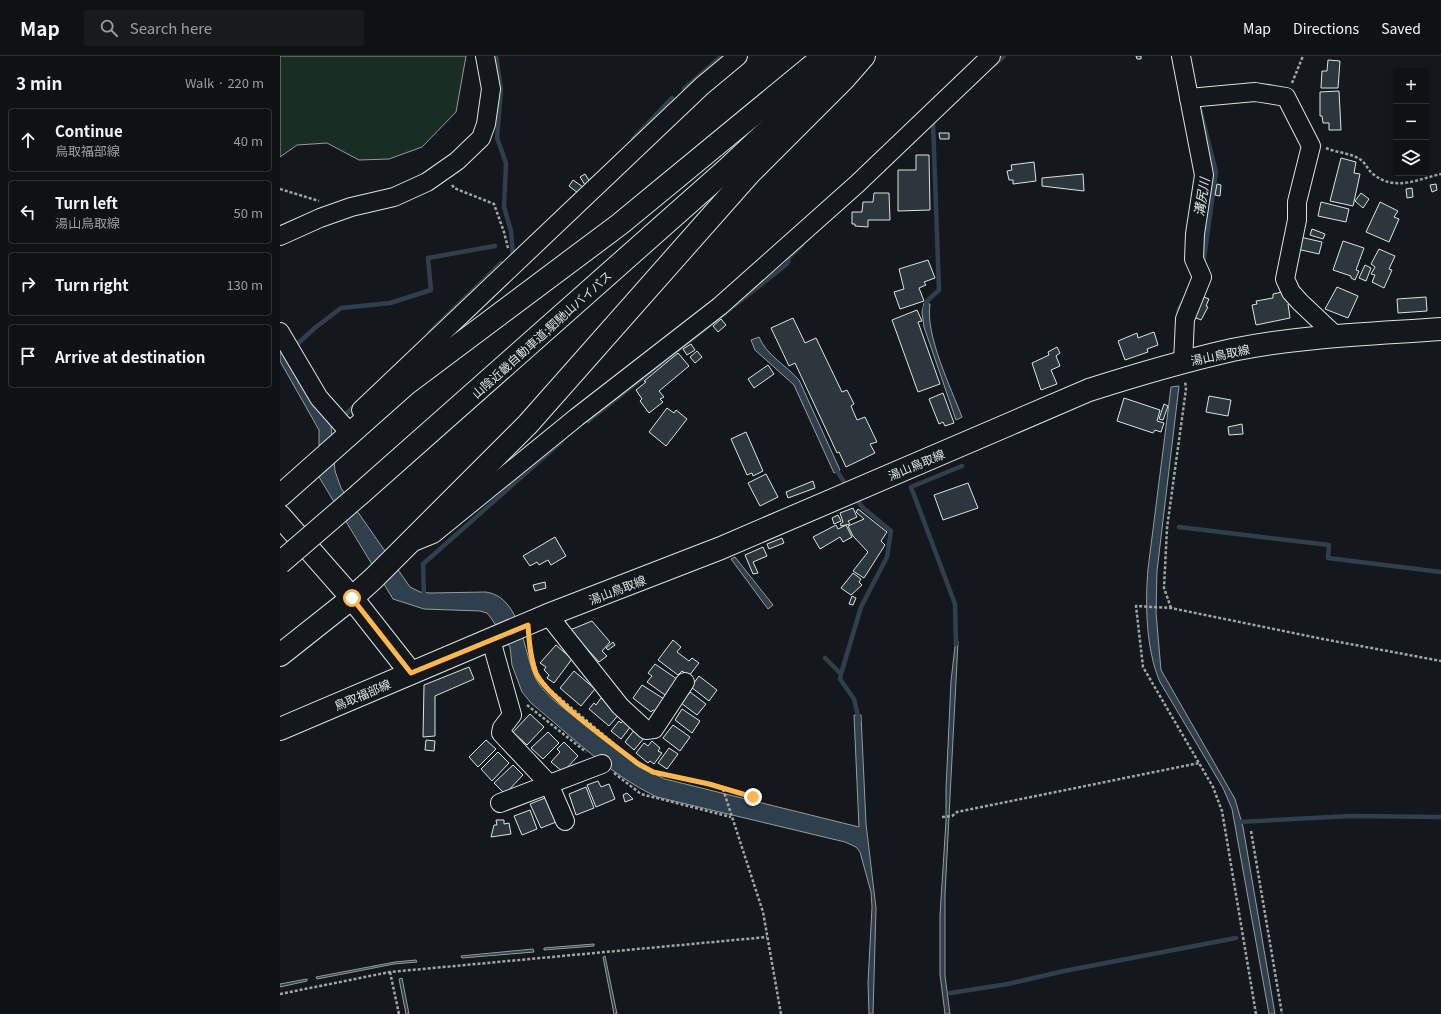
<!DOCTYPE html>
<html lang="en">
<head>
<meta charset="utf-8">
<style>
  body { margin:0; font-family:Georgia,"Noto Sans JP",serif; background:#181b1e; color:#f1f3f6 }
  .controls { position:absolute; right:12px; top:12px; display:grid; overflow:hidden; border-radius:4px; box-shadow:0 2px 10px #0003 }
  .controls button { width:36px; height:36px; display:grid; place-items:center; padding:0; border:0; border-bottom:1px solid #2f3234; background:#0f1215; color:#f1f3f6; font:20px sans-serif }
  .stop { position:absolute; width:12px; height:12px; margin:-9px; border:3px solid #ffb74d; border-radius:50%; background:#fff }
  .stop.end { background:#ffb74d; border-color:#fff; box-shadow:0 1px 4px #0008 }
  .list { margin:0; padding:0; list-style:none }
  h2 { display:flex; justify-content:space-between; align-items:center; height:52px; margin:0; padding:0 16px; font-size:17px }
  h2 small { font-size:13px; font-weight:400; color:#9b9ea0 }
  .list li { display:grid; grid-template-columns:26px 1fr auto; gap:12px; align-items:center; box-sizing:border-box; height:64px; margin:0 8px 8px; padding:0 8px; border:1px solid #2f3234; border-radius:4px }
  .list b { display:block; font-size:15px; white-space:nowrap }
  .list p { margin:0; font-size:13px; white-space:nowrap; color:#9b9ea0 }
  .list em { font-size:13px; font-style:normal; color:#9b9ea0 }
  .icon { flex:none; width:22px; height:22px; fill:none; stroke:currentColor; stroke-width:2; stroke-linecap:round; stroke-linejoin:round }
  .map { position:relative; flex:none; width:1161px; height:958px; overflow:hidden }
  header { display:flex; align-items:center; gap:24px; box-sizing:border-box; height:56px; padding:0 20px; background:#0f1215; border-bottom:1px solid #2f3234 }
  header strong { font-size:19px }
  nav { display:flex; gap:22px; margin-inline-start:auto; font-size:14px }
  .search { width:280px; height:36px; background:#181b1e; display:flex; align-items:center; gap:10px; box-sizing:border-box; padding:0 14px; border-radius:4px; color:#9b9ea0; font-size:15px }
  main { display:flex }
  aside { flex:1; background:#0f1215 }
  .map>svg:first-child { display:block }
</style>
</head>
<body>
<header>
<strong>Map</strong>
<div class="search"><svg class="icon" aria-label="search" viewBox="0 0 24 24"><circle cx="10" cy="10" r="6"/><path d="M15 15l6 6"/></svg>Search here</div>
<nav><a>Map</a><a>Directions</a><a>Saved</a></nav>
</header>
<main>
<aside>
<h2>3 min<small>Walk · 220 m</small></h2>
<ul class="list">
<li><svg class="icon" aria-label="ahead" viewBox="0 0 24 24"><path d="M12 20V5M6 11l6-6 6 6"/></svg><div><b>Continue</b><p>鳥取福部線</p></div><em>40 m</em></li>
<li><svg class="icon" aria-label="left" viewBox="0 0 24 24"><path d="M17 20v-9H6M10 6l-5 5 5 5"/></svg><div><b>Turn left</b><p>湯山鳥取線</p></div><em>50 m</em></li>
<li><svg class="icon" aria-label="right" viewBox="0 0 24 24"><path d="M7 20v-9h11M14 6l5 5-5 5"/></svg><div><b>Turn right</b></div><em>130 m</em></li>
<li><svg class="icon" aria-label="arrive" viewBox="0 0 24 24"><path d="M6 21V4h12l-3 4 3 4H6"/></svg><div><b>Arrive at destination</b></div></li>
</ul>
</aside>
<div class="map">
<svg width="1161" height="958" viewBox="0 0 1161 958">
  <rect width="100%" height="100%" fill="#14181c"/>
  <polygon fill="#1a2d24" stroke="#939e99" points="0,0 186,0 176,56 142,91 109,103 79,104 47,87 17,89 0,101"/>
  <g fill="#2f3f4d" stroke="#939e99">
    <path d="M644,247L650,248C645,279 671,332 682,361L676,364L644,271L642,256Z"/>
    <path d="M479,281C487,300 506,309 519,324L560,414L554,417L514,329L475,294L471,284Z"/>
    <path d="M0,282L51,369L55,415L61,432L130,531L140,536L150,537L206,536C242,541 243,597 256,623C261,632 269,640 277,647L359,711L385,723L579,771L574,659H581L586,768L596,852L593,958H589L588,927L592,851L591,836L580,796L576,791L565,786L377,741C330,719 290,679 251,647L242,636L232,609L230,591L211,562L207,557L200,555L144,553L113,543L39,421V374L0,305Z"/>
    <path d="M899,330L877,515L876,557L881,614L955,743L963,771L995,958H989L952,753L943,732L880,626C866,594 865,548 868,513L891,331Z"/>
    <polygon points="455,501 493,549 488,553 451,503"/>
    <polygon points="676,582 678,586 665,838 665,920 670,958 665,958 660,918 660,859 666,765 666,733 671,625"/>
    <polygon points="314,888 314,890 264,894 264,892"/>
    <polygon points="253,893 254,896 182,902 181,900"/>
    <polygon points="325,900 337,958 334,958 323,901"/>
    <polygon points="136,904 137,906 114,908 37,923 36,921 115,906"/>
    <polygon points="122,922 129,958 126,958 119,923"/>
    <polygon points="27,923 27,925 0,931 0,928"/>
  </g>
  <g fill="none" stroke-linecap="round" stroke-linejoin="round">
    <g stroke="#2f3f4d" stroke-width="4.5">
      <polyline points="216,0 221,33 217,82 226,107 224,151 231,175 233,200"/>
      <polyline points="715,8 724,0"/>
      <polyline points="404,33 442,0"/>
      <polyline points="919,49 936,116 923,210"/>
      <polyline points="353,83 392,42"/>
      <polyline points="645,254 647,245 659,234 653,67"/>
      <polyline points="898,260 899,253 904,244"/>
      <polyline points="150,276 221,207"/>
      <polyline points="14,291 36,271 61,252 110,247 151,234 148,202 215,190"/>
      <polyline points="65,359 76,348"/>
      <polyline points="304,365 307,363 308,365 507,208 510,200 522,189"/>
      <polyline points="555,412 568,432"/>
      <polyline points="575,441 582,451 611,475 607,501 581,551 561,618 560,623 574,643 579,664"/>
      <polyline points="899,471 1049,489 1048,502 1161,516"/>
      <polyline points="144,541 143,508 282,385"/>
      <polyline points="676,588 675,548 631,431 682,410"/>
      <polyline points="545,602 561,618"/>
      <polyline points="959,766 1070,760 1161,761"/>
      <polyline points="670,937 728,928 784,915 956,882"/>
    </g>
  </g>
  <g fill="#2c363c" stroke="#d8e6dc">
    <polygon points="856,0 861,0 861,3 857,3"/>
    <polygon points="1048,4 1060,5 1058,32 1041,32 1042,15 1047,15"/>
    <polygon points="1059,35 1061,74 1049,74 1049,67 1043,67 1042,60 1040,60 1040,36"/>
    <polygon points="659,77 669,77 669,83 660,83"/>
    <polygon points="636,99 649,99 650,154 618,155 618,114 636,114"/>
    <polygon points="1061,102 1076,106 1074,117 1080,118 1073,150 1050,145"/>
    <polygon points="754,106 756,125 733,128 733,124 729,124 727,115 732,114 731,109"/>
    <polygon points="305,118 310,126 305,129 300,121"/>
    <polygon points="803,118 804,135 762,130 762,122"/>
    <polygon points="293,124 303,131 298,137 289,130"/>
    <polygon points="937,128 941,129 940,140 935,139"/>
    <polygon points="1156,128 1157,134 1152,136 1150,129"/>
    <polygon points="1132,132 1133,141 1127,142 1126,133"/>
    <polygon points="594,137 609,137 610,164 588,164 588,171 575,170 575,168 572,168 572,156 582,156 583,146 593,146"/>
    <polygon points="1081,137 1089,143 1083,152 1075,145"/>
    <polygon points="1041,146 1069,153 1066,166 1038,160"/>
    <polygon points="1100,146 1118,155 1114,161 1119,163 1109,186 1086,176"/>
    <polygon points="1032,173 1045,178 1043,183 1030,179"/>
    <polygon points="1020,181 1042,186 1039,198 1017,193"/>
    <polygon points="1063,185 1084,192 1076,214 1079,215 1075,224 1071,222 1071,220 1053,214"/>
    <polygon points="1099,193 1115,200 1109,213 1112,214 1104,232 1092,226 1095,219 1091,218 1095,211 1091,208"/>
    <polygon points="648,204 655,222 644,226 646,229 639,232 644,245 620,253 614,236 624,233 619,213"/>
    <polygon points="1085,209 1091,212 1086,225 1079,222"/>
    <polygon points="1057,231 1078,240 1068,262 1045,253"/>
    <polygon points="1002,236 1012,247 1008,248 1010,262 976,269 972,249 977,248 976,245 993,242 993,238"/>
    <polygon points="924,241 929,243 926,250 928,251 921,264 914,261"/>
    <polygon points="1146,241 1147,255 1118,257 1117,243"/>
    <polygon points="637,254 642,265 638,266 660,328 638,336 612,264"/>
    <polygon points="513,262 525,287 536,282 562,336 567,334 574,348 571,350 577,364 585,361 597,386 590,388 595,397 566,411 559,396 557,397 515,307 509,310 491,272"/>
    <polygon points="441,263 446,269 438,276 433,270"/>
    <polygon points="874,276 878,289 867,293 868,296 845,304 838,285 857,277 858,282"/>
    <polygon points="411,288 415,294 407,299 403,293"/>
    <polygon points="777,291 780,297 776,300 780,310 771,314 777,328 761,334 752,307 769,299 768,296"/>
    <polygon points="417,295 422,301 415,307 410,301"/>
    <polygon points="398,297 409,310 379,335 384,341 380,343 383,346 369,357 360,345 362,343 356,334 366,326 364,325"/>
    <polygon points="488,309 494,318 474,332 468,323"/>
    <polygon points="663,337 674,367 665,370 663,366 659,368 649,343"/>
    <polygon points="929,340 951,344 948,360 926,356"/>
    <polygon points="844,342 880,354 877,365 884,367 881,376 875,374 873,377 837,365"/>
    <polygon points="884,348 888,350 883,364 879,363"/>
    <polygon points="387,352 394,357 396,354 407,363 386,390 369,376"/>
    <polygon points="962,368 963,378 949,379 948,371"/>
    <polygon points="466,376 483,415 473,420 472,417 467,419 451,383"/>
    <polygon points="486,418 498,441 480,450 468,427"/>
    <polygon points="533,425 535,432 508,442 506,436"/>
    <polygon points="688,427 698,452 663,464 654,439"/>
    <polygon points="573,452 577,461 568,465 570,468 561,470 560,468 563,466 560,457"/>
    <polygon points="578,453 607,476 601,485 605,489 584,522 573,515 588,496 573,480 568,470 584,463 576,456"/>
    <polygon points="558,459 561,465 554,468 552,462"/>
    <polygon points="556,469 558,473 566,469 572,481 563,486 560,481 540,493 533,481"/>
    <polygon points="275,481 286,500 271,509 268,504 259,509 257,506 250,510 243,500"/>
    <polygon points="502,482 504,487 489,493 487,488"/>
    <polygon points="483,491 487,500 473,506 478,517 473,518 465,499"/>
    <polygon points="573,517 581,523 579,526 582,529 571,539 561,532"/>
    <polygon points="265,526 266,532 255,535 253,529"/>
    <polygon points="572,540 576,542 573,549 569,548"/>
    <polygon points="312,565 330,586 322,595 327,600 319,606 290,574"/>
    <polygon points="393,584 401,591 397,596 409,605 412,602 419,607 409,620 402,615 398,619 378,604"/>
    <polygon points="333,586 335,589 328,594 326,592"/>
    <polygon points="276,589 292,603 274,627 267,622 269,619 264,614 266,611 260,607"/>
    <polygon points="375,608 397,623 385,639 367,626 372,620 368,617"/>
    <polygon points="189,611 194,623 155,640 155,680 143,681 144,629"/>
    <polygon points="294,615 315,633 301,650 280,632"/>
    <polygon points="419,620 437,634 429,645 411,631"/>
    <polygon points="362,629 384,643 375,655 373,654 371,656 353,642"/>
    <polygon points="410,636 426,648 417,659 401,647"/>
    <polygon points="321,642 340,657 329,670 309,653 314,647 316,649"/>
    <polygon points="402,653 420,665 412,677 395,664"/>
    <polygon points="250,658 264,671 247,689 233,676"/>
    <polygon points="344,664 351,670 341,683 331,675 339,665 341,667"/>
    <polygon points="393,669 410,681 400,695 383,682"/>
    <polygon points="355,673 365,681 354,694 345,686"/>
    <polygon points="268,676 279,687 263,703 251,692"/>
    <polygon points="146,684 155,685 154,695 145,694"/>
    <polygon points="206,684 216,693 198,711 189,701"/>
    <polygon points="372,685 380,692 378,695 382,697 374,708 370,705 368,707 356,697 364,687 368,690"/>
    <polygon points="284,686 298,700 283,716 271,706 280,696 277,693"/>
    <polygon points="389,692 398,698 387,713 378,707"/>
    <polygon points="218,696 229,707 212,725 201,713"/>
    <polygon points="233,709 243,719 225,738 214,727"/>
    <polygon points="318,725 321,731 329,728 335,743 316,751 307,729"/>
    <polygon points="306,731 314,752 296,759 289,738"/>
    <polygon points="347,737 353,743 345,746 343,739"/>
    <polygon points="265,742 276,766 261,772 250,748"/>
    <polygon points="250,754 257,773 242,779 234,760"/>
    <polygon points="216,764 224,764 224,768 229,767 231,778 211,781 214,769 217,769"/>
  </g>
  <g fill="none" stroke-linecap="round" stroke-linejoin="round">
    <g stroke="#d8e6dc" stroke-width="20">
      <g id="minor">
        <polyline points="901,0 924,119 915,178 914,203 922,221 905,263 903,306"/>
        <polyline points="909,42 975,36 1006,41 1031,90 1017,146 1017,164 1005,223 1011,236 1020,246 1056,280"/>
        <polyline points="0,180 40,162 71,151 114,141 147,126 177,105 201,82 206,68 211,33 205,0"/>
        <polyline points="0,276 39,342 70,377"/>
        <polyline points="81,354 422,30 458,0"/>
        <polyline points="131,487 153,478 297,361 440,250 577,128 711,0"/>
        <polyline points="268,559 340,650 366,674 374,673 405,626"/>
        <polyline points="211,584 232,659 222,672 221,677 269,728 285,765"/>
        <polyline points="220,747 322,708"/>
      </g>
    </g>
    <g stroke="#d8e6dc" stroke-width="24">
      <g id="major">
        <polyline points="0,460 72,542 131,617"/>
        <path d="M0,673L268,559L441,492L809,334C856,319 904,305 952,294C1021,280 1091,278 1161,273"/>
      </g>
    </g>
    <g stroke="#d8e6dc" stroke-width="24">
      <g id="highway">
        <polyline points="80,438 447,113 567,0"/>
        <polyline points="0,440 125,329 340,168 544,0"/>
        <polyline points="0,599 72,542 94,522 248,368 469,118 563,24 584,0"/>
      </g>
    </g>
    <g stroke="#9da8a2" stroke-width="2.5" stroke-dasharray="3 2" stroke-linecap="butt">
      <polyline points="1012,27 1023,0"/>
      <path d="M1046,92C1057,97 1072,97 1081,104C1086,108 1088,114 1093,118C1115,136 1138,123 1161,118"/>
      <polyline points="172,129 174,132 214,148 224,176 228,192"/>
      <polyline points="0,133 39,145"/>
      <polyline points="891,552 884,532 887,472 906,333 905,325"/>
      <polyline points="249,586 257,618 269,633 357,707 373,716 429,728 473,741"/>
      <polyline points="247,649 306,696"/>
      <polyline points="334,717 361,738 451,761"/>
      <polyline points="443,733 483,856 501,958"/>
      <polyline points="662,761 672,760 677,756 919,707"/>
      <polyline points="971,775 1002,958"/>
      <polyline points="110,916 119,958"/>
      <polyline points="0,938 110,916 487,881"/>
      <polyline points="976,958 942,755 933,731 863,611 856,550 891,552 1043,583 1161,605"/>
    </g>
    <use href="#minor" stroke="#14181c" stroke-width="18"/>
    <use href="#major" stroke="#14181c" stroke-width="22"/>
    <use href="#highway" stroke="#14181c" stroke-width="22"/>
    <g stroke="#d8e6dc" stroke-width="24" stroke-linecap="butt">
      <polyline id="highway-bridge" points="0,507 80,438"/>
    </g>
    <use href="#highway-bridge" stroke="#14181c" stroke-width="22"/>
  </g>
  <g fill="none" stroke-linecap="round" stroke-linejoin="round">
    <path stroke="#ffb74d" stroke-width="5" d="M72,542L131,617L248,569C249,584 250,602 256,617C267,641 334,689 357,707L373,716L429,728L473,741"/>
  </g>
  <g text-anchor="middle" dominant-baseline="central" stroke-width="3" stroke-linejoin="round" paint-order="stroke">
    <g font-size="12" fill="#d8e6dc" stroke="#14181c">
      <text transform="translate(261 278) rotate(-42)">山陰近畿自動車道;駟馳山バイパス</text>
      <text transform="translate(940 298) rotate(-12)">湯山鳥取線</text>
      <text transform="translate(636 408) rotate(-23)">湯山鳥取線</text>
      <text transform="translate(337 533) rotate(-21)">湯山鳥取線</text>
      <text transform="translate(82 638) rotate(-23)">鳥取福部線</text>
    </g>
    <g font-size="13" font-style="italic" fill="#d8e6dc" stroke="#14181c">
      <text transform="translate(921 141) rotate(-81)">溝尻川</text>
    </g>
  </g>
</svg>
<div class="controls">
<button>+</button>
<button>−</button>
<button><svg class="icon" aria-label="layers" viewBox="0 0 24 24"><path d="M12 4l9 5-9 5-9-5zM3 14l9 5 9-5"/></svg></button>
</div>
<div class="stop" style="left:72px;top:542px"></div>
<div class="stop end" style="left:473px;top:741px"></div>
</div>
</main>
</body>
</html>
